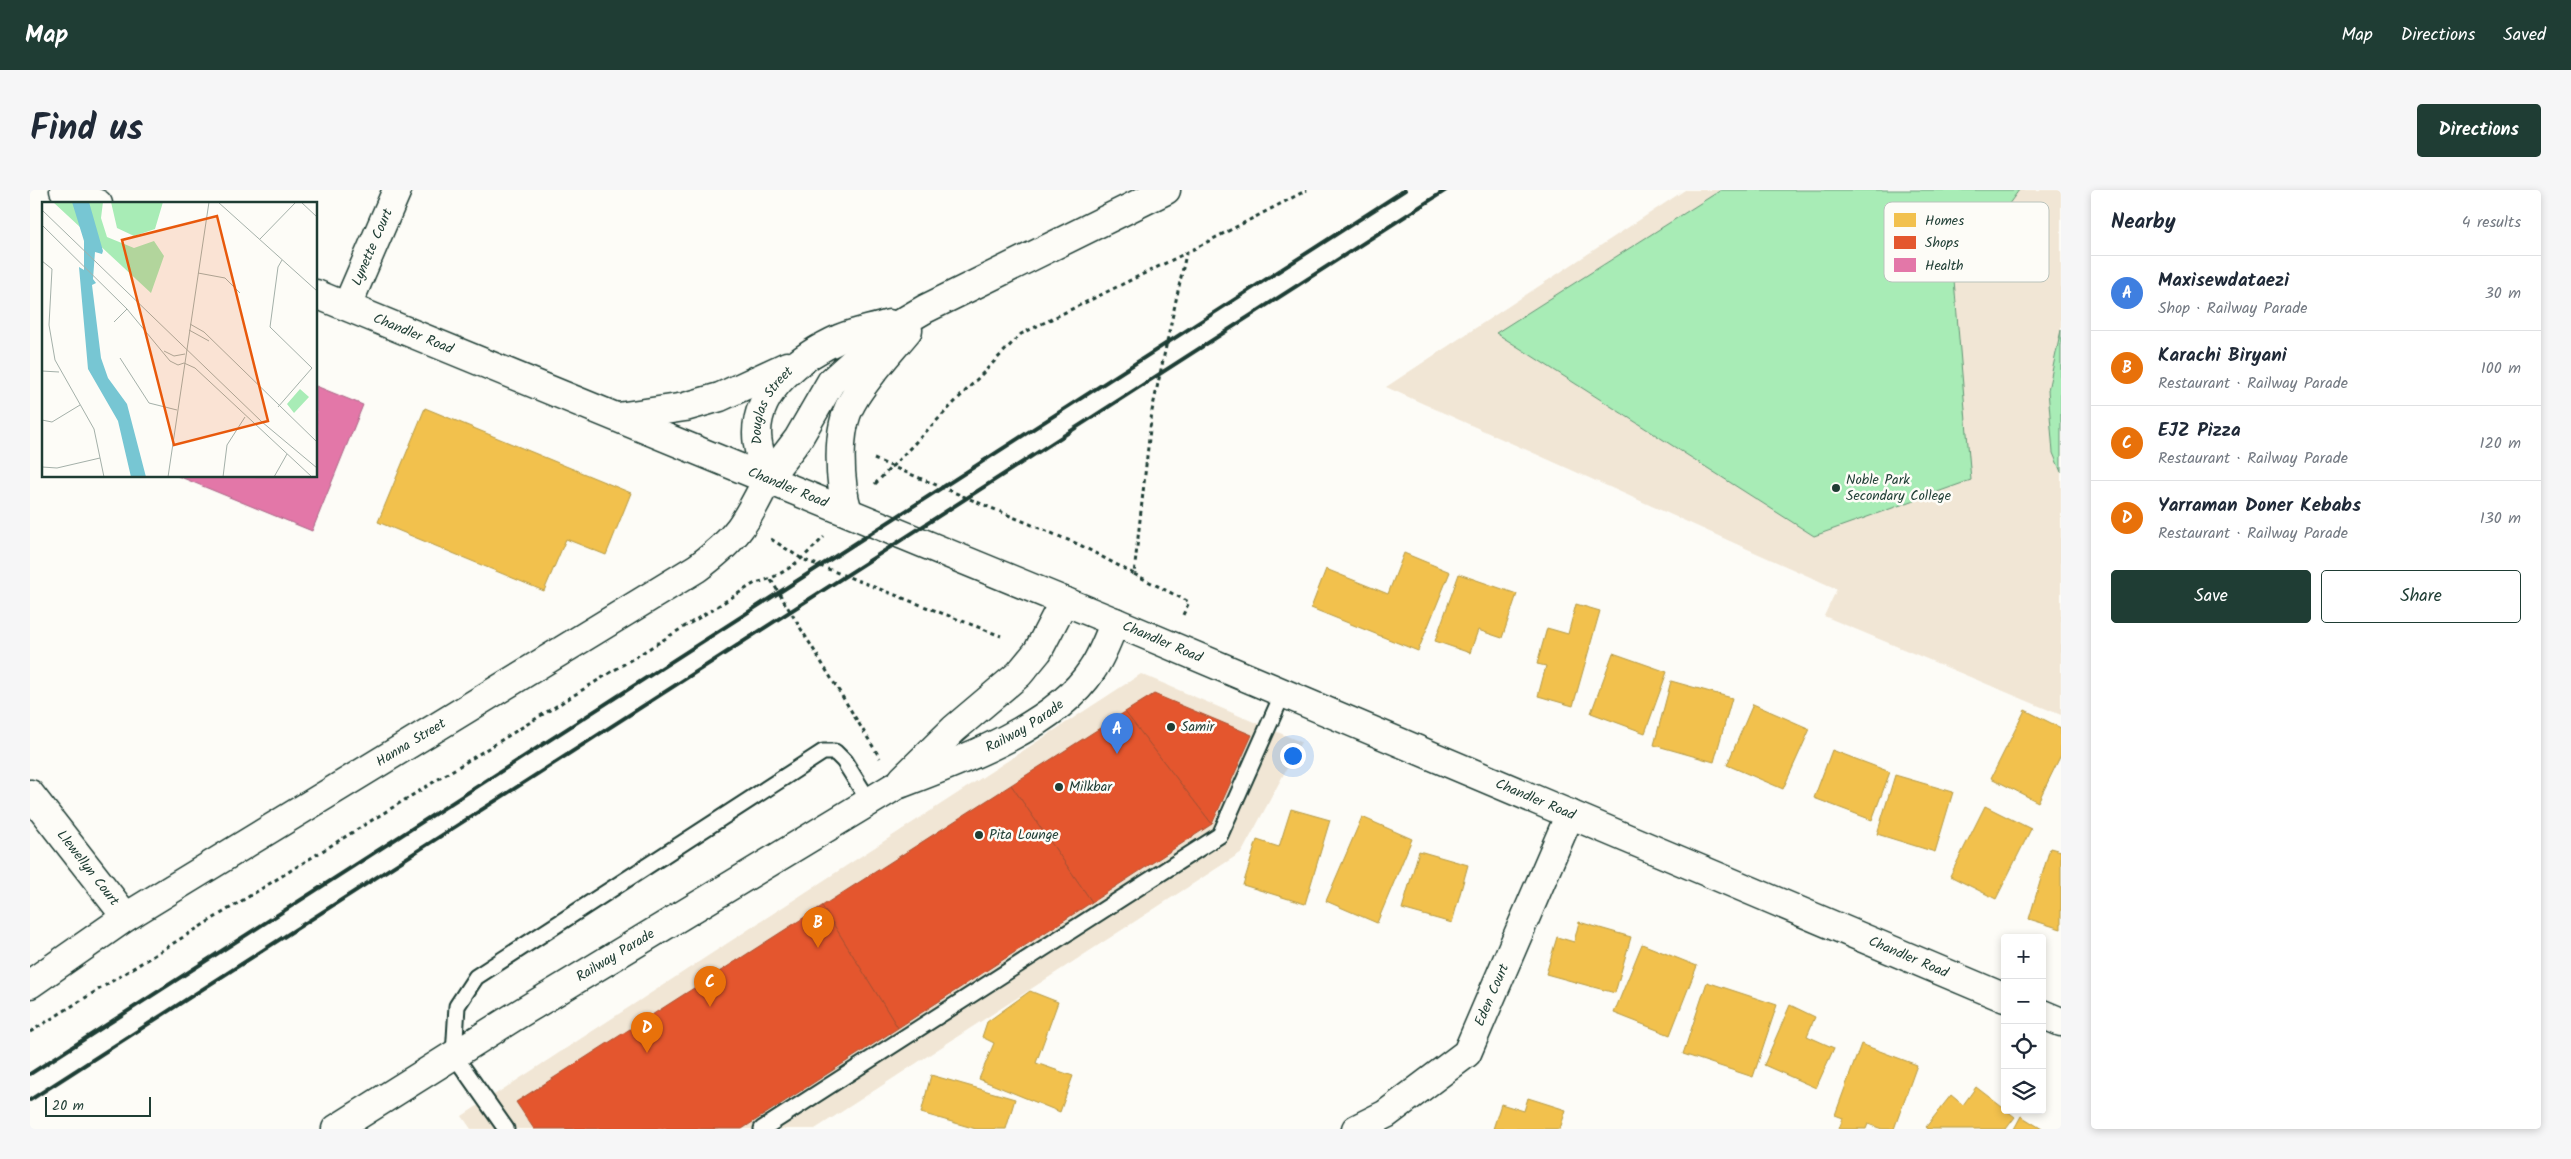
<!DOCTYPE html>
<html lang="en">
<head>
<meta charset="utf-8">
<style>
  body { margin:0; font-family:Kalam,sans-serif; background:#f6f6f7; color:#1f2937 }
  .controls { position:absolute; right:15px; bottom:15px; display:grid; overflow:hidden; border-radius:5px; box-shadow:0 2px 8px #0003 }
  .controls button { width:45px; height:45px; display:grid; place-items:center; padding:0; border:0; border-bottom:1px solid #e0e1e3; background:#fff; color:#1f2937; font:25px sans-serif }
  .scale { position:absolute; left:15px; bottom:12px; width:106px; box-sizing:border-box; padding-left:5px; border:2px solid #1f3d34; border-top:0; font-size:14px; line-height:18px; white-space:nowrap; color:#1f3d34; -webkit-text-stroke:4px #fdfcf7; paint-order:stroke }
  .you { position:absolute; left:1262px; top:565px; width:18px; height:18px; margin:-12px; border:4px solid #fff; border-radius:50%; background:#1a73e8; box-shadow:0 0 0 8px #1a73e833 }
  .badge { display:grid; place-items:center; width:32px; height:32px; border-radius:50%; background:#1f3d34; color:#fff; font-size:16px; font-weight:700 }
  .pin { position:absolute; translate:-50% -41px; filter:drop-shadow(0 1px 2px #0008) }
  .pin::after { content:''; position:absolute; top:26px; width:18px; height:15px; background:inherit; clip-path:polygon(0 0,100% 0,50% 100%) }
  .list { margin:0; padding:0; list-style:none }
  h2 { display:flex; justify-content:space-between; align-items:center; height:65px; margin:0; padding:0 20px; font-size:21px }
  h2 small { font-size:16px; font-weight:400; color:#747a83 }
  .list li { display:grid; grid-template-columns:32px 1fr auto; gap:15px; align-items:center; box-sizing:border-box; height:75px; padding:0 20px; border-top:1px solid #e0e1e3 }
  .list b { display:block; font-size:19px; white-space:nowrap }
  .list p { margin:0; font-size:16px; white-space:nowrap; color:#747a83 }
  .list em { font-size:16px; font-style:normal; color:#747a83 }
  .actions { display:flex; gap:10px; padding:15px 20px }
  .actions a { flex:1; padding:11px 0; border:1px solid #1f3d34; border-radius:5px; text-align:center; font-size:18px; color:#1f3d34 }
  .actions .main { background:#1f3d34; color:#fff }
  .icon { flex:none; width:28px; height:28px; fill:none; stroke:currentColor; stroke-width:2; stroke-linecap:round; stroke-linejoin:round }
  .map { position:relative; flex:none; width:2031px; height:939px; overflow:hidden; border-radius:5px }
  header { display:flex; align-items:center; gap:30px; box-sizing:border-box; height:70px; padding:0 25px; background:#1f3d34; color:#fff }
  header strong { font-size:24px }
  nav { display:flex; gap:28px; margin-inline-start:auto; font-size:18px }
  .intro { display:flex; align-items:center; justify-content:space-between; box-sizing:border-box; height:120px; padding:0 30px }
  h1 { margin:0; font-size:35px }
  .button { padding:12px 22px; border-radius:5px; background:#1f3d34; color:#fff; font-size:18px; font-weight:700 }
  main { display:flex; gap:30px; padding:0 30px }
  aside { flex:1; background:#fff; border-radius:5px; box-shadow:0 2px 8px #0003 }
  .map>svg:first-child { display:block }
</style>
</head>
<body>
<header>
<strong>Map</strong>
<nav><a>Map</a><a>Directions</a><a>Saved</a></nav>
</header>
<div class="intro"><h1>Find us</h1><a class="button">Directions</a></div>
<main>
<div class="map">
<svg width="2031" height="939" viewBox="0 0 2031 939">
  <rect width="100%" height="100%" fill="#fdfcf7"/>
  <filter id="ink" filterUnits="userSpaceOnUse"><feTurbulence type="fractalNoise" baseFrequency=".02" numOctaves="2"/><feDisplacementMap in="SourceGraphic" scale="10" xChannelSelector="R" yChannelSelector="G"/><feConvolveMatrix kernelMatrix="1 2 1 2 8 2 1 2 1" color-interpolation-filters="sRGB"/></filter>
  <g filter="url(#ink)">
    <g fill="#f1e6d5">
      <polygon points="1655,0 2031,0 2031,525 1794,426 1807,399 1356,197"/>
      <polygon points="1111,484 1271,552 1212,662 785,939 441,939 432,926"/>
    </g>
    <g fill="#a8ecb6" stroke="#649475">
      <polygon points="1691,0 1989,0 1924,90 1941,290 1784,346 1466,143"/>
      <polygon points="2031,140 2031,282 2023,263 2018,200"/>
    </g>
    <g fill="#f2c14e" stroke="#b39946">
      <polygon points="395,218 601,303 576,365 536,349 514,401 348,332"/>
      <polygon points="1374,363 1420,382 1388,461 1281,418 1296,379 1358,404"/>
      <polygon points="1429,384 1487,404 1472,448 1448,440 1440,463 1405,451"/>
      <polygon points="1546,414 1570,421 1543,516 1508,506 1516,476 1507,474 1517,438 1538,444"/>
      <polygon points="1583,463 1637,482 1615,543 1561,523"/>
      <polygon points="1641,491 1702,508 1684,572 1624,555"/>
      <polygon points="1723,514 1780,539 1753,599 1697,575"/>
      <polygon points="1995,520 2031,538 2031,565 2008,612 1961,588"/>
      <polygon points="1802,560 1860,582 1842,630 1784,608"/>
      <polygon points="1865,585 1923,602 1905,662 1847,644"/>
      <polygon points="1955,616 2001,639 1966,709 1920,686"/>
      <polygon points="1261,619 1300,630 1275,714 1213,695 1227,650 1249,657"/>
      <polygon points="1332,627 1382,649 1347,733 1296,711"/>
      <polygon points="2020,658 2031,661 2031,739 1999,729"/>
      <polygon points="1389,661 1438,675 1422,733 1372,719"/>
      <polygon points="1549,732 1601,747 1585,803 1516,784 1527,747 1544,752"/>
      <polygon points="1612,754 1667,776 1640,845 1584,823"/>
      <polygon points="1677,792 1747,815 1723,887 1653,864"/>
      <polygon points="1000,801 1028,812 1006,873 1043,886 1030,922 949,889 964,853 952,847 957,832"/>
      <polygon points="1760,815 1785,827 1777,846 1804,858 1786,898 1734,875"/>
      <polygon points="1831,854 1887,875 1864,939 1852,939 1838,934 1836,939 1809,939 1813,928 1805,925"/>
      <polygon points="901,885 985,909 976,939 946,939 891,923"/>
      <polygon points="1946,897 1985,927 1976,939 1898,939 1896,937 1921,905 1933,915"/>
      <polygon points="1498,908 1536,920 1530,939 1463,939 1471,914 1494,921"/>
      <polygon points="1991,926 2012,939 1984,939"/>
    </g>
    <g fill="#e4572e" stroke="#a94f30">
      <polygon points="1124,504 1222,545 1182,634 1095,522"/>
      <polygon points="1095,522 1182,634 1062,712 981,595"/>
      <polygon points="981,595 1062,712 868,838 792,716"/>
      <polygon points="792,716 868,838 712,939 504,939 486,912"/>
    </g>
    <polygon fill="#e377a8" stroke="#a86685" points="286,196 333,215 282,341 148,286 286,286"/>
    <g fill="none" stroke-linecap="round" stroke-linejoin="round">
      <g stroke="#1f3d34" stroke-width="19">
        <g id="lane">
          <polyline points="476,939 424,865 427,816 446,787 793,562 805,562 814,571 839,611"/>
          <polyline points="732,939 1190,645 1253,503"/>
        </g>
      </g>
      <g stroke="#1f3d34" stroke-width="31">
        <g id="street">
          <path id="s1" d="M317,116L367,0"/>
          <path id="s2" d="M0,604L96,727"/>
          <path id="s3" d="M0,794L96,727L667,378C708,348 716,332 738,288"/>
          <path id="s4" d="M1326,939L1356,924L1437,863L1540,624"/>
        </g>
      </g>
      <g stroke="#1f3d34" stroke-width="31">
        <g id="secondary">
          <polyline points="588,227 655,217 690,207 757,176"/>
          <polyline points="738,288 768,249 801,192 859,140 895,119 1136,0"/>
          <path id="s5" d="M738,288C733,274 727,259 727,243C727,198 773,165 811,148C827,142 843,139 859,134"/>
          <path d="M818,322C809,293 806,239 822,212C837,186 859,163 878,140"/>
          <polyline points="873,589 924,539 989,484 1008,461 1034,411"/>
          <path id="s6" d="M306,939L484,827L867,595C928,572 1025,537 1062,480C1072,466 1078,448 1085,432"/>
        </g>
      </g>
      <g stroke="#1f3d34" stroke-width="31">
        <g id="primary">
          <polyline points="34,0 68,14"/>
          <path id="s7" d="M286,104L1085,432L1975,808"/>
          <polyline points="2012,824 2031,832"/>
        </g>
      </g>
      <g stroke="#1f3d34" stroke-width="3" stroke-dasharray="4 4" stroke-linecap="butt">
        <polyline points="844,269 1050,355 1104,384 1122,221 1156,64"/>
        <polyline points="845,294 991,144 1156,63 1277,0"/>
        <polyline points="741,349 772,369 971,446"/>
        <polyline points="1104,384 1159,412 1153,425"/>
        <polyline points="741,390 850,568"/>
        <path d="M0,842L725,393C754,387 774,367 794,347"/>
      </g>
      <use href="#lane" stroke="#fdfcf7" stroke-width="15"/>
      <use href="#street" stroke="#fdfcf7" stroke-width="28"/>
      <use href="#secondary" stroke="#fdfcf7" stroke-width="28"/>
      <use href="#primary" stroke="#fdfcf7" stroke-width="28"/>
      <g stroke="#1f3d34" stroke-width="4">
        <polyline points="0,884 1375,0"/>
        <polyline points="0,910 1416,0"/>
      </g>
    </g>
  </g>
  <g fill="#1f3d34" stroke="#fdfcf7" stroke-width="2">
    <circle cx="1806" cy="298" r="5"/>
    <circle cx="1141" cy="537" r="5"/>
    <circle cx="1029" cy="597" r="5"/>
    <circle cx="949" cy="645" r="5"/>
  </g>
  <g text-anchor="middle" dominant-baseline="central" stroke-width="5" stroke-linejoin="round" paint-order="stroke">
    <g font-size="14" fill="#1f3d34" stroke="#fdfcf7">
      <text stroke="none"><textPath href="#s1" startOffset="64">Lynette Court</textPath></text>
      <text stroke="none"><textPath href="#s7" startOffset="105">Chandler Road</textPath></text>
      <text stroke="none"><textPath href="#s5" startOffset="78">Douglas Street</textPath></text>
      <text stroke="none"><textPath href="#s7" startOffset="510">Chandler Road</textPath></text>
      <text stroke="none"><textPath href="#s7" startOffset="915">Chandler Road</textPath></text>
      <text stroke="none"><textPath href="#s6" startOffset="799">Railway Parade</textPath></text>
      <text stroke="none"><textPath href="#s3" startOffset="451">Hanna Street</textPath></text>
      <text stroke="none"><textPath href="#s7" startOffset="1320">Chandler Road</textPath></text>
      <text stroke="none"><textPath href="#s2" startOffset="94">Llewellyn Court</textPath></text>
      <text stroke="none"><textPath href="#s6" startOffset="329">Railway Parade</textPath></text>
      <text stroke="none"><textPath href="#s7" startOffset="1725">Chandler Road</textPath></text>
      <text stroke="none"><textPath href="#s4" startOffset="198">Eden Court</textPath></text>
    </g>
    <g font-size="14" fill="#1f3d34" stroke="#fdfcf7" text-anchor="start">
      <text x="1816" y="290">Noble Park<tspan x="1816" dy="16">Secondary College</tspan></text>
      <text x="1151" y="537">Samir</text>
      <text x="1039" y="597">Milkbar</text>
      <text x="959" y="645">Pita Lounge</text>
    </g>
  </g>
  <g transform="translate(12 12)">
    <rect width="275" height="275" fill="#fdfcf7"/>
    <path d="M11,0H61L59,16L65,35L92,46L112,39L122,54L109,91ZM69,0H121L113,27L92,34L75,26ZM258,187L267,195L252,211L245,202Z" fill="#a8ecb6"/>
    <path d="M30,0H47L61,49L60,52L53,50L51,77L54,81L50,83L59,156L66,176L85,202L104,275H89L76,219L46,167L37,65L42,68V39Z" fill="#77c6d3"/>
    <path fill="none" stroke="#a4b0a9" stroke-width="1" d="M176,0L275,89M259,0L275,15M0,8L220,220L275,266M0,23L85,107L128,159L136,163L142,161M218,37L254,0M0,59L10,67L7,123L13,158L52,227L62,275M156,71L183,76L198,91M72,120L85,107M148,122L162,130L275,240M147,128L167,139M122,149L132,154L143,152M78,156L107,201L135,208M142,161L153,166L270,275M0,169L17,170M236,205L270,166L228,125L236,65L240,58M0,218L10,220L38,203M0,265L15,266L58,256M126,275L167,0M181,275L185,243L203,215M232,275L245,252"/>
    <path fill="#e8590c" fill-opacity="0.15" stroke="#e8590c" stroke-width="2.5" d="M175,14L226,219L132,243L80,38Z"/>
    <rect width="275" height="275" fill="none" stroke="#1f3d34" stroke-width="2.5"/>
  </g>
  <rect x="1854" y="12" width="165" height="80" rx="8" fill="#fdfcf7" stroke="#bac3bc" stroke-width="1"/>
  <rect x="1864" y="23" width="22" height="14" fill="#f2c14e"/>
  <rect x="1864" y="46" width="22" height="13" fill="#e4572e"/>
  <rect x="1864" y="68" width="22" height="14" fill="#e377a8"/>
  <g font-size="14" fill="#1f3d34">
    <text x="1895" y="35">Homes</text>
    <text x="1895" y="57">Shops</text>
    <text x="1895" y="80">Health</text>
  </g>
</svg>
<div class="controls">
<button>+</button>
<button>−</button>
<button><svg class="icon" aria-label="locate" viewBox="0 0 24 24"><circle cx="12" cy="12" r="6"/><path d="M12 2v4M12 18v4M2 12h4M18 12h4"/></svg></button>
<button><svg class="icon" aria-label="layers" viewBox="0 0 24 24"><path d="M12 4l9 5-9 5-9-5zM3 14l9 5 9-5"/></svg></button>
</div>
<div class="scale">20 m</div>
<div class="you"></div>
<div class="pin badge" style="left:1087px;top:564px;background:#3f7fe0">A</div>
<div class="pin badge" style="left:788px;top:758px;background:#e8710a">B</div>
<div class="pin badge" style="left:680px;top:817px;background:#e8710a">C</div>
<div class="pin badge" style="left:617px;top:863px;background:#e8710a">D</div>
</div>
<aside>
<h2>Nearby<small>4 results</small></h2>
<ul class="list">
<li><span class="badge" style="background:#3f7fe0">A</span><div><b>Maxisewdataezi</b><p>Shop · Railway Parade</p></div><em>30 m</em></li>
<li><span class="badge" style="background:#e8710a">B</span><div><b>Karachi Biryani</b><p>Restaurant · Railway Parade</p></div><em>100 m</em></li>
<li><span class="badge" style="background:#e8710a">C</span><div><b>EJZ Pizza</b><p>Restaurant · Railway Parade</p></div><em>120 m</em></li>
<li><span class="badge" style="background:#e8710a">D</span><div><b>Yarraman Doner Kebabs</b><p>Restaurant · Railway Parade</p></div><em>130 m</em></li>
</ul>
<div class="actions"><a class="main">Save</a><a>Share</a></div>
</aside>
</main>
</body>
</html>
